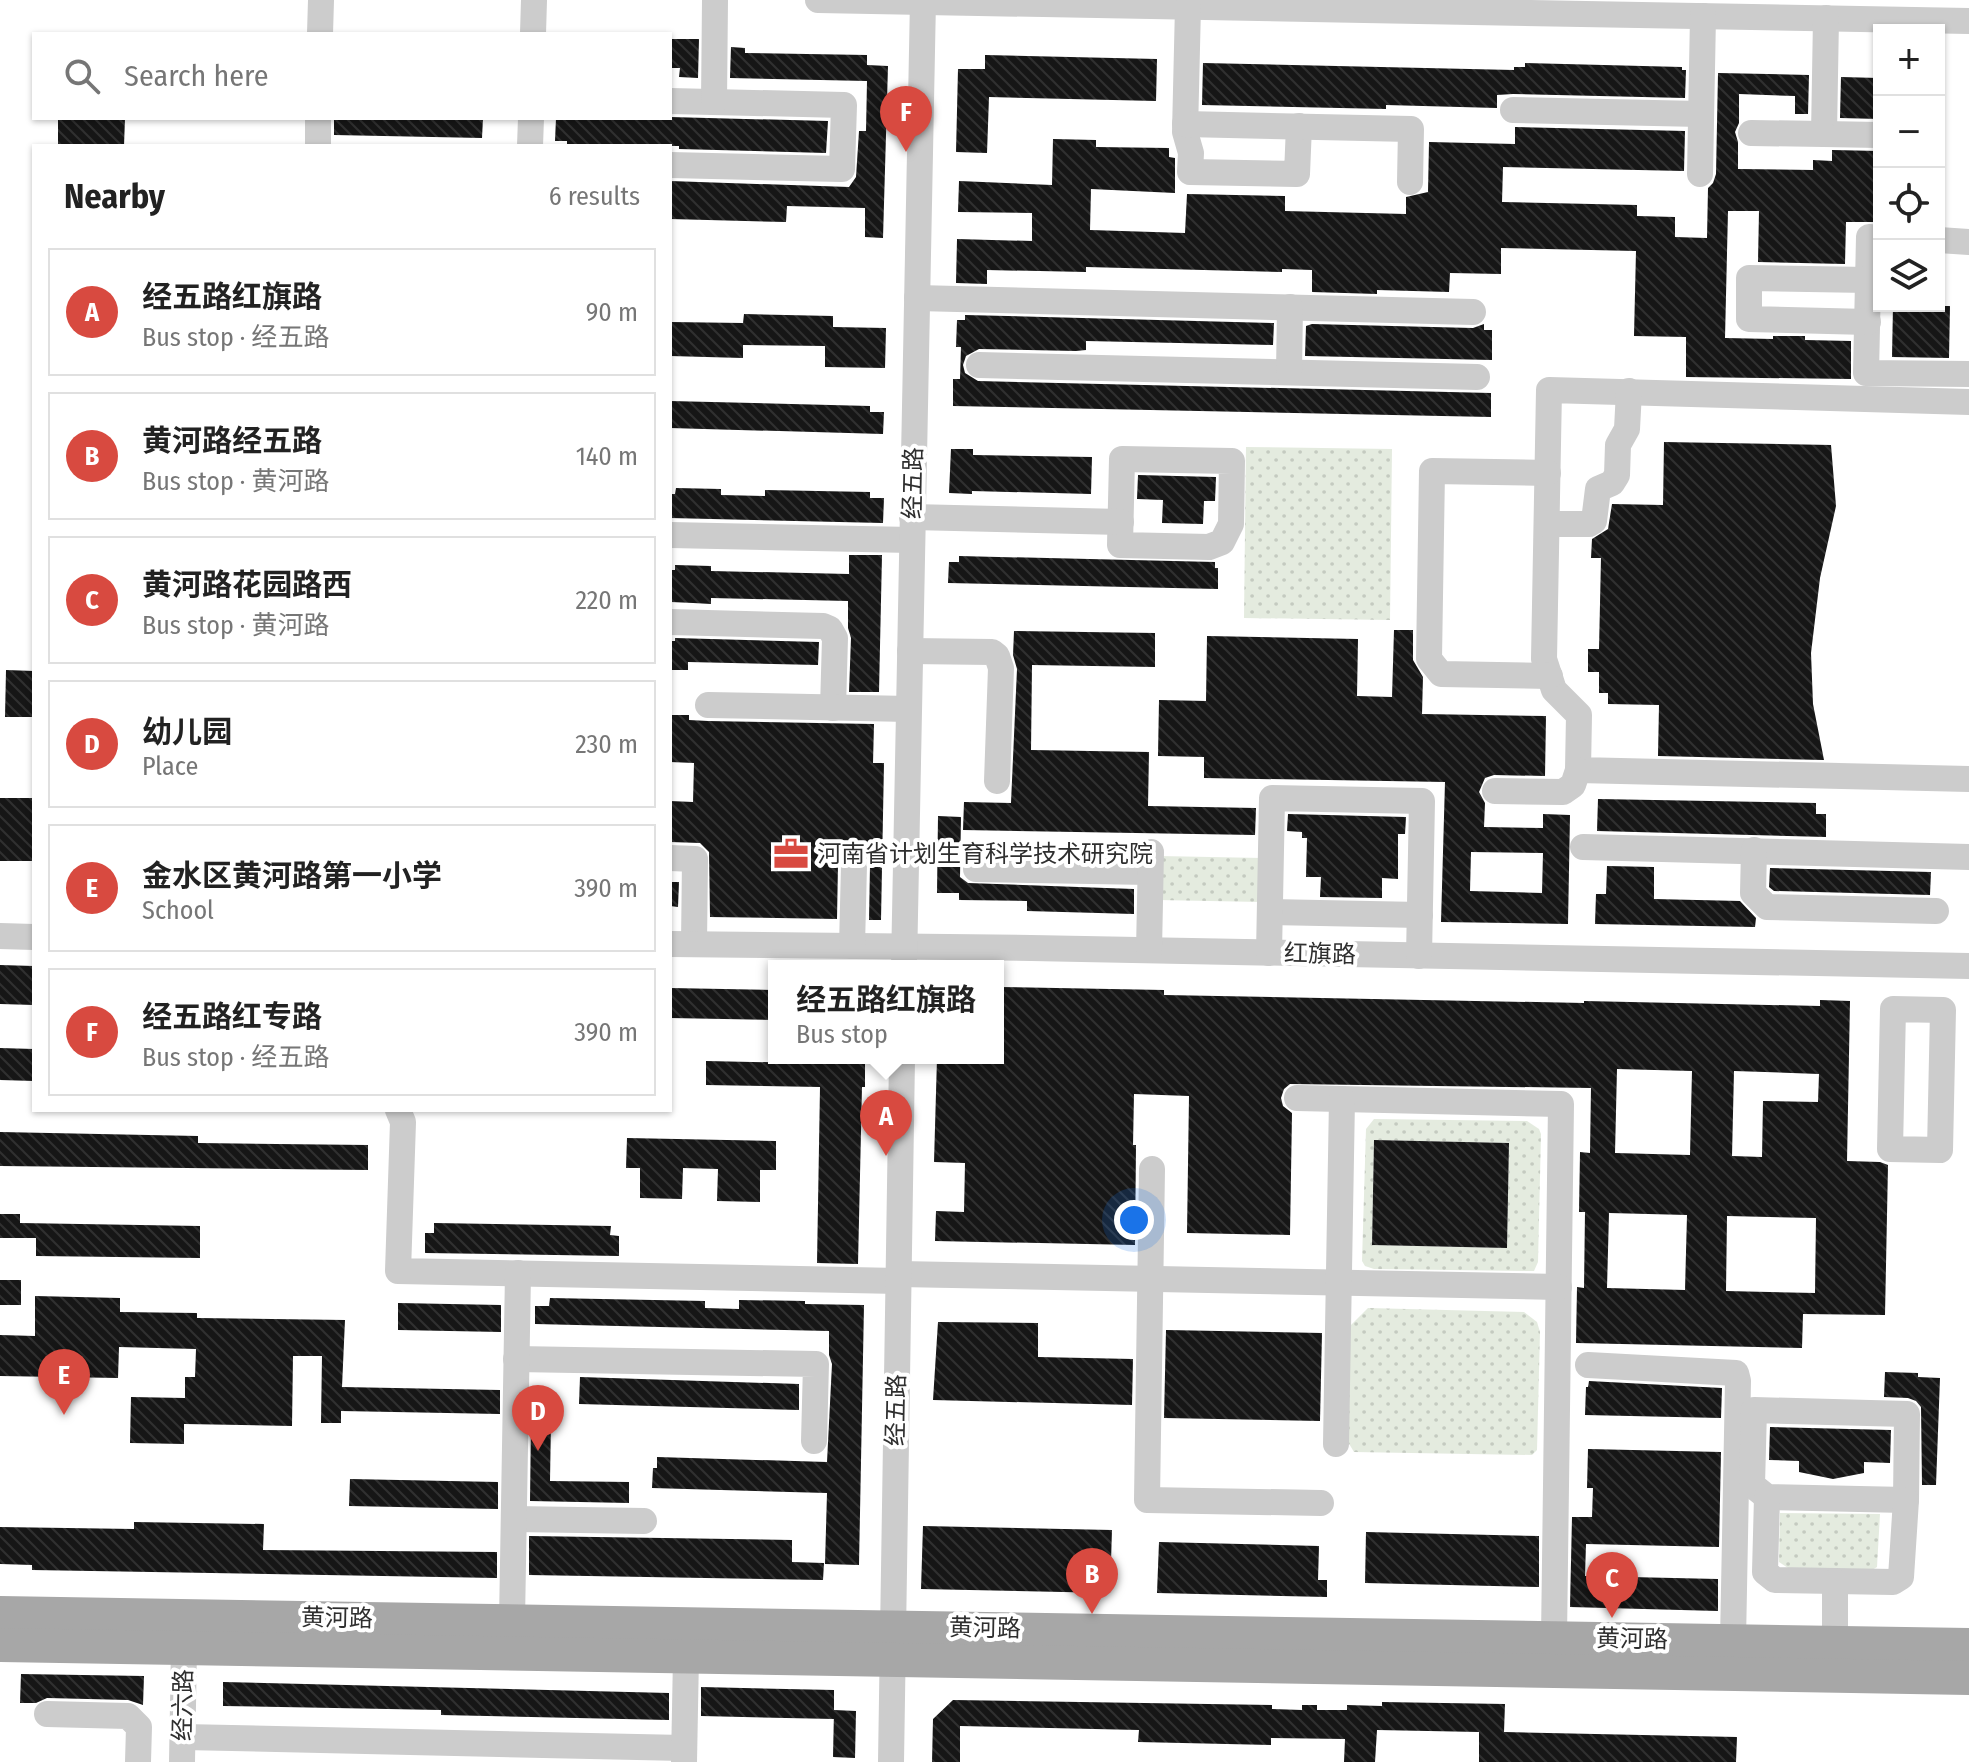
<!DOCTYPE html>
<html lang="en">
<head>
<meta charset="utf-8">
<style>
  body { margin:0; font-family:"Fira Sans Condensed","Noto Sans SC",sans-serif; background:#f6f6f6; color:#222 }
  .controls { position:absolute; right:24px; top:24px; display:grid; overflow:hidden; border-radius:0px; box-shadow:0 2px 6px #0004 }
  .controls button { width:72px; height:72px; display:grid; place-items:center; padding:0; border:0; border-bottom:2px solid #e0e0e0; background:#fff; color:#222; font:40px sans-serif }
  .you { position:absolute; left:1134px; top:1220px; width:28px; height:28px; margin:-20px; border:6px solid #fff; border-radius:50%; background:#1a73e8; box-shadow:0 0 0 12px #1a73e833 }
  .badge { display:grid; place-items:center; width:52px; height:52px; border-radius:50%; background:#d84a40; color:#fff; font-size:26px; font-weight:700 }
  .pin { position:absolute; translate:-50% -66px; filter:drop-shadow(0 2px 4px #0008) }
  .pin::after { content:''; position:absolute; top:42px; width:28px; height:24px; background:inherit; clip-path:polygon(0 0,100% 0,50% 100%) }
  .popup { position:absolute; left:768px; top:960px; width:236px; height:104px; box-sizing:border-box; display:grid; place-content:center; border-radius:0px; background:#fff; filter:drop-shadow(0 2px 6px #0005); font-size:26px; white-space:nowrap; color:#767676 }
  .popup b { font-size:30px; color:#222 }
  .popup::after { content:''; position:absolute; left:50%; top:100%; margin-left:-16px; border:16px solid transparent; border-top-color:#fff }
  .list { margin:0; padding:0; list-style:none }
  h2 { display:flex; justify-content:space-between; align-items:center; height:104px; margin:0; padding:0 32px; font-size:34px }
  h2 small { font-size:26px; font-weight:400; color:#767676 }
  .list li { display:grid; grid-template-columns:52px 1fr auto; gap:24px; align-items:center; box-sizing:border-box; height:128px; margin:0 16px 16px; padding:0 16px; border:2px solid #e0e0e0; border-radius:0px }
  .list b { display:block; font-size:30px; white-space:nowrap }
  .list p { margin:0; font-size:26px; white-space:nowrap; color:#767676 }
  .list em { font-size:26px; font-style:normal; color:#767676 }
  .icon { flex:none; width:44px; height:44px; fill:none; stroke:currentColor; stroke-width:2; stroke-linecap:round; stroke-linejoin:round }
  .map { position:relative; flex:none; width:1969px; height:1762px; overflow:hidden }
  .search { position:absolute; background:#fff; box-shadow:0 2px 6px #0004; left:32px; top:32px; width:640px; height:88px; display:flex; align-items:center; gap:20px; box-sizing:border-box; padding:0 28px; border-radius:0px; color:#767676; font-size:30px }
  .panel { position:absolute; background:#fff; box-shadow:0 2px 6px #0004; left:32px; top:144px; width:640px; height:968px; border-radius:0px }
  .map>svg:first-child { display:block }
</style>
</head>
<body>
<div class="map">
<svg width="1969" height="1762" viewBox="0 0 1969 1762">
  <defs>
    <pattern id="grass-dots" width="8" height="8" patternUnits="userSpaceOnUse" patternTransform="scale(2)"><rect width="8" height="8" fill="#e4ebdf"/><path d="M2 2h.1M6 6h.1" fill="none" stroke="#c4cac0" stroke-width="1.8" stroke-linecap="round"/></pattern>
    <pattern id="building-back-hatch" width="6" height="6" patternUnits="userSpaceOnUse" patternTransform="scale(2)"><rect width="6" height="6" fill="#161616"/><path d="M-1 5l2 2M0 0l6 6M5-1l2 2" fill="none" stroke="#303030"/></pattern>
  </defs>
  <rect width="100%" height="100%" fill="#fff"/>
  <g fill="url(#grass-dots)" fill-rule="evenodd">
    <polygon points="1246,447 1392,449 1390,620 1244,618"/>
    <polygon points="1159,856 1262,858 1261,902 1158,900"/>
    <path d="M1374,1119L1527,1121L1539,1129L1541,1134L1538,1262L1534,1271L1374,1269L1365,1266L1362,1261L1366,1129ZM1374,1140L1509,1143L1507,1248L1372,1245Z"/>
    <polygon points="1368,1308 1524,1312 1537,1322 1540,1332 1537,1450 1532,1455 1354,1452 1348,1442 1347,1329"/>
    <polygon points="1780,1513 1880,1514 1877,1567 1872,1570 1788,1568 1779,1562"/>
  </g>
  <g fill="url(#building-back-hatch)" fill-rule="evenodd">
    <polygon points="670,39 699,39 698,78 679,77 680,68 670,68"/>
    <polygon points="731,47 745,48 745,53 867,55 867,65 888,66 883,238 865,237 865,208 787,206 786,222 670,219 670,181 849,187 856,177 859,131 866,131 867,81 730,78"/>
    <polygon points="985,55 1157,59 1156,101 989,97 987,153 956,152 958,69 985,69"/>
    <polygon points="1203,63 1514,70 1514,67 1525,67 1525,63 1682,67 1682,70 1686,70 1685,98 1513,94 1497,95 1497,108 1386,105 1386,109 1202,105"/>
    <polygon points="1718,73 1809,75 1808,114 1795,114 1795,96 1739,94 1739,123 1735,132 1738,142 1738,169 1813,170 1813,160 1832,161 1832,150 1879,151 1879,222 1846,222 1845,264 1758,262 1759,211 1728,211 1725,338 1773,339 1773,336 1805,336 1805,340 1851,341 1851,379 1686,377 1686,337 1634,336 1636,251 1501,248 1501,274 1450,273 1449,292 1377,290 1377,294 1312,292 1312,270 1282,269 1282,272 1086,267 1086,272 987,270 987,284 956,283 957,239 1032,241 1032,213 958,212 959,181 1052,185 1053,139 1096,140 1096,147 1169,148 1169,157 1175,158 1175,193 1091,189 1090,230 1185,233 1187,194 1285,196 1285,211 1406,214 1406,197 1428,192 1429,142 1515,144 1515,127 1685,131 1684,171 1503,167 1502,202 1637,205 1637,216 1675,217 1675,237 1707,238 1708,188 1713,183 1716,174"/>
    <polygon points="1841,77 1879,78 1879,119 1840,118"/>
    <polygon points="58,118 125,118 124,146 58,146"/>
    <polygon points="334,118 483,118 482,138 334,135"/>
    <polygon points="556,118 670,117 828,121 826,153 679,149 679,146 567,146 567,141 555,141"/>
    <polygon points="1893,306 1950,306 1949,358 1892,357"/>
    <polygon points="744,314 833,316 833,327 886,328 885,368 825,367 825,346 743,345 743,358 670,356 670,322 743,323"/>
    <polygon points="965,315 1274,323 1273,345 1086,341 1086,350 1076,351 979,349 966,356 963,365 965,373 978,381 1491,393 1491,417 953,406 953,379 960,379 961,347 956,347 957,320 965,320"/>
    <polygon points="1312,324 1473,328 1484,324 1484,330 1492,330 1492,360 1305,356 1306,326"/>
    <polygon points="670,401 870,406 870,412 884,412 883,434 670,428"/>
    <polygon points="1664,442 1831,445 1836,506 1820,578 1811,653 1813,704 1824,760 1658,756 1659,705 1608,704 1608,693 1599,693 1599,672 1588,672 1588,649 1599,649 1601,558 1591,558 1592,539 1608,529 1612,504 1663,505"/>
    <polygon points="951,449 973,449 973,455 1092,457 1091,494 972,491 972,494 949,493"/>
    <polygon points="1138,475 1216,477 1215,501 1204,501 1203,524 1162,523 1163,500 1137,499"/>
    <polygon points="676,488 721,489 721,495 765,496 765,490 870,492 870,498 884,498 883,523 670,518 670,494 675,494"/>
    <polygon points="849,555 882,555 879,692 849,692 851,638 848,628 848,601 711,598 711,604 693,603 671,602 670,597 670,570 675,570 675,565 711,566 711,571 849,574"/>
    <polygon points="959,556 1215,562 1215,568 1218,568 1218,589 948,583 949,562 959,562"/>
    <path d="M1394,630H1413V660L1423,677L1422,714L1546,716L1545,776L1494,775L1485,778L1479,792L1485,803L1484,827L1543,828V814L1570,815L1568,924L1441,922L1445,782L1204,778V757L1158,756L1159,700L1206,701L1207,636L1358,639L1357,696L1392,697ZM1471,852L1543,853L1542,893L1470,891Z"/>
    <polygon points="1014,631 1155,633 1155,667 1032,665 1031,750 1149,752 1148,806 1256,808 1255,835 963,830 964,802 1011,803 1017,669 1013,655"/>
    <polygon points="675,638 819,642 818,665 688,662 688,670 670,670 670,641 675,641"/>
    <polygon points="6,670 34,671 34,717 5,717"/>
    <polygon points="670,715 689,715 689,720 708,721 874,724 873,763 884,763 881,920 869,920 870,865 863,852 854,849 841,856 838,864 837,919 710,917 709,852 700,843 670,842 670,801 693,802 694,763 670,762"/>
    <rect x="0" y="798" width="34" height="63"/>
    <polygon points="1598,799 1816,803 1816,814 1826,814 1826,837 1597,831"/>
    <polygon points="1288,814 1406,817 1405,834 1398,834 1398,879 1382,878 1382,898 1320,897 1321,877 1306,877 1307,838 1302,838 1302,832 1287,831"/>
    <polygon points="938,816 961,817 960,877 968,883 1134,889 1134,914 1027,911 1027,901 959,900 959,893 937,893"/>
    <polygon points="1607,866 1654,867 1654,899 1740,901 1756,918 1755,927 1595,924 1596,894 1606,894"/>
    <polygon points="1770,868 1931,872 1930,895 1774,891 1769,887"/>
    <polygon points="670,882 679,882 678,907 670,906"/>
    <polygon points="0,965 34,966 34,1005 0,1004"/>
    <path d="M998,987L1164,990V995L1584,1003V1001L1820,1006V1000L1850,1001L1847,1161L1880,1162L1888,1165L1885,1315L1803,1314L1802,1348L1576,1343L1577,1287L1584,1288L1585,1212H1579L1580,1152L1590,1153L1591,1088L1290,1084L1284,1089L1281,1098L1283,1106L1292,1113L1290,1235L1187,1233L1189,1096L1134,1094L1133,1145H1136L1135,1245L935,1241L936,1211L964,1212L965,1163L934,1162L937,1058H998ZM1617,1069L1692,1071L1690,1155L1615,1153ZM1734,1071L1819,1074L1818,1102L1763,1101L1762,1157L1732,1156ZM1609,1213L1687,1215L1685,1290L1607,1288ZM1727,1216L1816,1218L1815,1293L1726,1291Z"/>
    <polygon points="670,988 774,990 774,1020 670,1018"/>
    <polygon points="0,1048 34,1049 34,1081 0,1080"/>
    <polygon points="807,1058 865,1058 865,1087 862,1087 858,1264 817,1263 820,1087 706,1085 706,1061 807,1063"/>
    <polygon points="0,1132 198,1136 198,1143 368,1145 368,1170 0,1166"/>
    <polygon points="627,1138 776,1141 776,1170 760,1170 760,1202 717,1201 718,1169 683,1168 682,1199 640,1198 640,1168 626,1168"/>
    <polygon points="1374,1140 1509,1143 1507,1248 1372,1245"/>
    <polygon points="0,1214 20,1214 20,1223 200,1226 200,1258 36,1256 36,1238 0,1238"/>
    <polygon points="434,1223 611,1226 610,1235 619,1236 619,1256 425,1253 425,1233 434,1233"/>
    <rect x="0" y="1280" width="21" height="25"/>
    <polygon points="35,1296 120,1298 120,1312 197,1313 197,1318 345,1320 342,1387 500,1390 500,1414 341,1411 341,1423 321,1423 322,1356 293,1356 292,1426 184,1424 184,1444 130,1443 131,1397 185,1398 185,1377 195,1377 196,1349 119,1347 118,1378 0,1376 0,1335 35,1336"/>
    <polygon points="550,1298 705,1301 705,1308 739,1309 739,1300 805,1301 805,1304 864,1305 859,1565 825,1564 827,1493 652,1488 653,1468 657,1468 657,1457 827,1462 832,1364 829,1355 829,1331 535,1324 535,1306 549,1306"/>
    <polygon points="398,1303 501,1305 501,1332 398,1330"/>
    <polygon points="938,1322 1038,1323 1038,1357 1133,1359 1132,1405 933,1400"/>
    <polygon points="1166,1330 1322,1333 1320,1421 1164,1418"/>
    <polygon points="1885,1372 1918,1373 1918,1377 1940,1378 1936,1485 1922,1485 1921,1407 1916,1401 1908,1398 1884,1397"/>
    <polygon points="580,1377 799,1384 799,1410 579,1404"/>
    <polygon points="1589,1381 1722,1388 1721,1418 1585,1415 1586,1387 1588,1387"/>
    <polygon points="531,1421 551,1421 550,1481 629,1482 629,1503 530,1501"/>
    <polygon points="1770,1427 1891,1430 1890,1463 1864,1462 1864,1473 1833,1479 1799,1472 1799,1461 1769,1460"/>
    <polygon points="1588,1449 1721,1452 1719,1547 1586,1544 1585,1576 1718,1579 1718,1611 1570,1607 1572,1517 1592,1517 1593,1488 1587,1488"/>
    <polygon points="350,1479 498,1482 498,1509 349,1506"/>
    <polygon points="134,1522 264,1524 263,1550 497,1552 497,1578 32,1570 32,1565 0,1564 0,1527 134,1529"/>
    <polygon points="923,1526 1112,1530 1110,1593 921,1589"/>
    <polygon points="1366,1532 1539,1536 1539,1587 1365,1583"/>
    <polygon points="529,1536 792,1540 792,1562 824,1563 823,1580 529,1575"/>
    <polygon points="1159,1542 1319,1546 1318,1580 1327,1580 1327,1597 1157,1593"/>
    <polygon points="21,1674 144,1676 143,1705 128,1700 47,1698 36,1703 20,1703"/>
    <polygon points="223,1682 669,1693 669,1720 441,1715 441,1710 223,1706"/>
    <polygon points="701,1687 834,1690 834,1719 701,1716"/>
    <polygon points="953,1700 1272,1705 1272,1709 1302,1710 1302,1705 1317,1705 1317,1710 1347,1710 1347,1705 1382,1706 1382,1702 1505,1704 1504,1732 1737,1737 1736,1762 1479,1762 1479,1732 1377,1730 1375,1762 1344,1762 1345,1739 1271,1738 1271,1745 1138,1742 1139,1730 960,1726 960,1762 932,1762 933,1719"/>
    <polygon points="834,1710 856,1711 855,1758 833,1757"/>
  </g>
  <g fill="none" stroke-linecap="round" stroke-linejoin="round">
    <g stroke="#ccc" stroke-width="26">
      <polyline points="818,0 1969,21"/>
      <polyline points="1188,6 1185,132 1191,153 1190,172 1297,174 1299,126"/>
      <polyline points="1826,18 1824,134 1879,135"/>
      <polyline points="320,34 321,0"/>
      <polyline points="533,34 534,0"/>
      <polyline points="670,101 844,105 842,169 670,165"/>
      <polyline points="714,102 715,0"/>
      <polyline points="1513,110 1701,114"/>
      <polyline points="1185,124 1411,129 1410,182"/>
      <polyline points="1751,133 1824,134"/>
      <polyline points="318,146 318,118"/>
      <polyline points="530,146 531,118"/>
      <polyline points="1700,174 1703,16"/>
      <polyline points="1879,238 1869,237 1866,373 1969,374"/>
      <polyline points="1939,240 1969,242"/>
      <polyline points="917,298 1473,312"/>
      <polyline points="1868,322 1749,319 1749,278 1868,280"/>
      <polyline points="979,365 1477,377"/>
      <polyline points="1289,372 1290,307"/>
      <polyline points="1969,402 1549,390 1544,659 1554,690 1579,715 1578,770 1969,779"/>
      <polygon points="1122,459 1232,461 1231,524 1222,542 1209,547 1120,545"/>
      <polyline points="1548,473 1432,471 1429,659 1441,674 1550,676"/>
      <polyline points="912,517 1121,522"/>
      <polyline points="1547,524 1589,524 1594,521 1598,489 1612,483 1617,475 1618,445 1627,429 1629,391"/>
      <polyline points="670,535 912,540"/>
      <polyline points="670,622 823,626 830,629 835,638 833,708"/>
      <polyline points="910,651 992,652 997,656 1001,668 997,781"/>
      <polyline points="708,705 909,709"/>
      <polyline points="1495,791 1563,792 1573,785 1578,770"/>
      <polyline points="1583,847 1969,857"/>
      <polyline points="1754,850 1753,893 1767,907 1936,911"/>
      <polyline points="670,858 695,859 694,944"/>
      <polyline points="976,869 1150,872"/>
      <polyline points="1270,912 1420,915"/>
      <polyline points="0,936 34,937"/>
      <polyline points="670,944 1031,948 1969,966"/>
      <polyline points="852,946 854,865"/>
      <polyline points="1149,950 1151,852"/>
      <polyline points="1269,953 1272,798 1422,801 1419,956"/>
      <polyline points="904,966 923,0"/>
      <polygon points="1893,1009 1943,1010 1940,1150 1890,1149"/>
      <polyline points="1297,1098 1561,1104 1554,1638"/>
      <polyline points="398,1110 403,1122 398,1271 899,1281"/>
      <polyline points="1152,1169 1147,1500 1321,1503"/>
      <polyline points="899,1274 1559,1287"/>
      <polyline points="516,1359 816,1364 814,1441"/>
      <polyline points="1588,1365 1736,1373 1738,1381 1733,1641"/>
      <polygon points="1754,1410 1907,1414 1906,1500 1767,1497 1752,1485"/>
      <polyline points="1336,1444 1342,1099"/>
      <polyline points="1767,1497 1765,1572 1775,1580 1893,1582 1901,1577 1906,1500"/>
      <polyline points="514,1519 644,1521"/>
      <polyline points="512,1621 518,1273"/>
      <polyline points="1835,1643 1835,1581"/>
      <polyline points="47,1714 128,1716 139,1727 138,1762"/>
      <polyline points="183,1737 684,1748"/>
      <polyline points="182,1762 184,1648"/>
      <polyline points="684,1762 686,1656"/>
      <polyline points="891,1762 902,1058"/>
    </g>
    <g stroke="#a7a7a7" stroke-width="34">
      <polyline points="0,1613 1969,1645"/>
      <polyline points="0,1645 1969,1678"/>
    </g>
  </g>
  <defs>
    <g id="office-bare" transform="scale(2.76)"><path d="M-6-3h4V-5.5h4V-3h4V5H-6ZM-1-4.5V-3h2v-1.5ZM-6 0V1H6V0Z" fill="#d84a40" stroke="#fff" stroke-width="2.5" paint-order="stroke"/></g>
  </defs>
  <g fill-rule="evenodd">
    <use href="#office-bare" x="791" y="854"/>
  </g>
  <g text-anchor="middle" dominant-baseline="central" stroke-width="8" stroke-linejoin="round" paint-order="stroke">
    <g font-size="24" fill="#2f2f2f" stroke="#fff">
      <text transform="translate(913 483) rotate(-89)">经五路</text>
      <text transform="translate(1320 954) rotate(1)">红旗路</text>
      <text transform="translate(896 1410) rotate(-89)">经五路</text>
      <text transform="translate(337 1618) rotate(1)">黄河路</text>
      <text transform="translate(985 1628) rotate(1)">黄河路</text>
      <text transform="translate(1632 1639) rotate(1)">黄河路</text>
      <text transform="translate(183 1705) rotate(-89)">经六路</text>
    </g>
    <g font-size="24" fill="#2f2f2f" stroke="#fff" text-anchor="start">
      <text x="817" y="854">河南省计划生育科学技术研究院</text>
    </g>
  </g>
</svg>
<div class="controls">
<button>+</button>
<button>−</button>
<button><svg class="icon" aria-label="locate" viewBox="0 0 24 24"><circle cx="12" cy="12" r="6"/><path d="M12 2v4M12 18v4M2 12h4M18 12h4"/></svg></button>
<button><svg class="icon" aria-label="layers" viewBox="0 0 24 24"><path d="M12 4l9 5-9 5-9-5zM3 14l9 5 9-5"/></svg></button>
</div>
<div class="you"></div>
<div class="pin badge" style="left:886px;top:1156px">A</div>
<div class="popup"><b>经五路红旗路</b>Bus stop</div>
<div class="pin badge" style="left:1092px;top:1614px">B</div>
<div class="pin badge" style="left:1612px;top:1618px">C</div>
<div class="pin badge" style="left:538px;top:1451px">D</div>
<div class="pin badge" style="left:64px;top:1415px">E</div>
<div class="pin badge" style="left:906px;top:152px">F</div>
<div class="search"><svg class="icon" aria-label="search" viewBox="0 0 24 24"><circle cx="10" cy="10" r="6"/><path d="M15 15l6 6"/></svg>Search here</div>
<section class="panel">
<h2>Nearby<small>6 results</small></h2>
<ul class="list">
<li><span class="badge">A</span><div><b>经五路红旗路</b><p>Bus stop · 经五路</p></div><em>90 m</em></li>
<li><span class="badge">B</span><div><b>黄河路经五路</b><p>Bus stop · 黄河路</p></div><em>140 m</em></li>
<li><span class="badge">C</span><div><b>黄河路花园路西</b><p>Bus stop · 黄河路</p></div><em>220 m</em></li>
<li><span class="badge">D</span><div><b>幼儿园</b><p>Place</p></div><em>230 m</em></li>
<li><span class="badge">E</span><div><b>金水区黄河路第一小学</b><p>School</p></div><em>390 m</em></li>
<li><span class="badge">F</span><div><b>经五路红专路</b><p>Bus stop · 经五路</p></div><em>390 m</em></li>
</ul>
</section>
</div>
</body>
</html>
